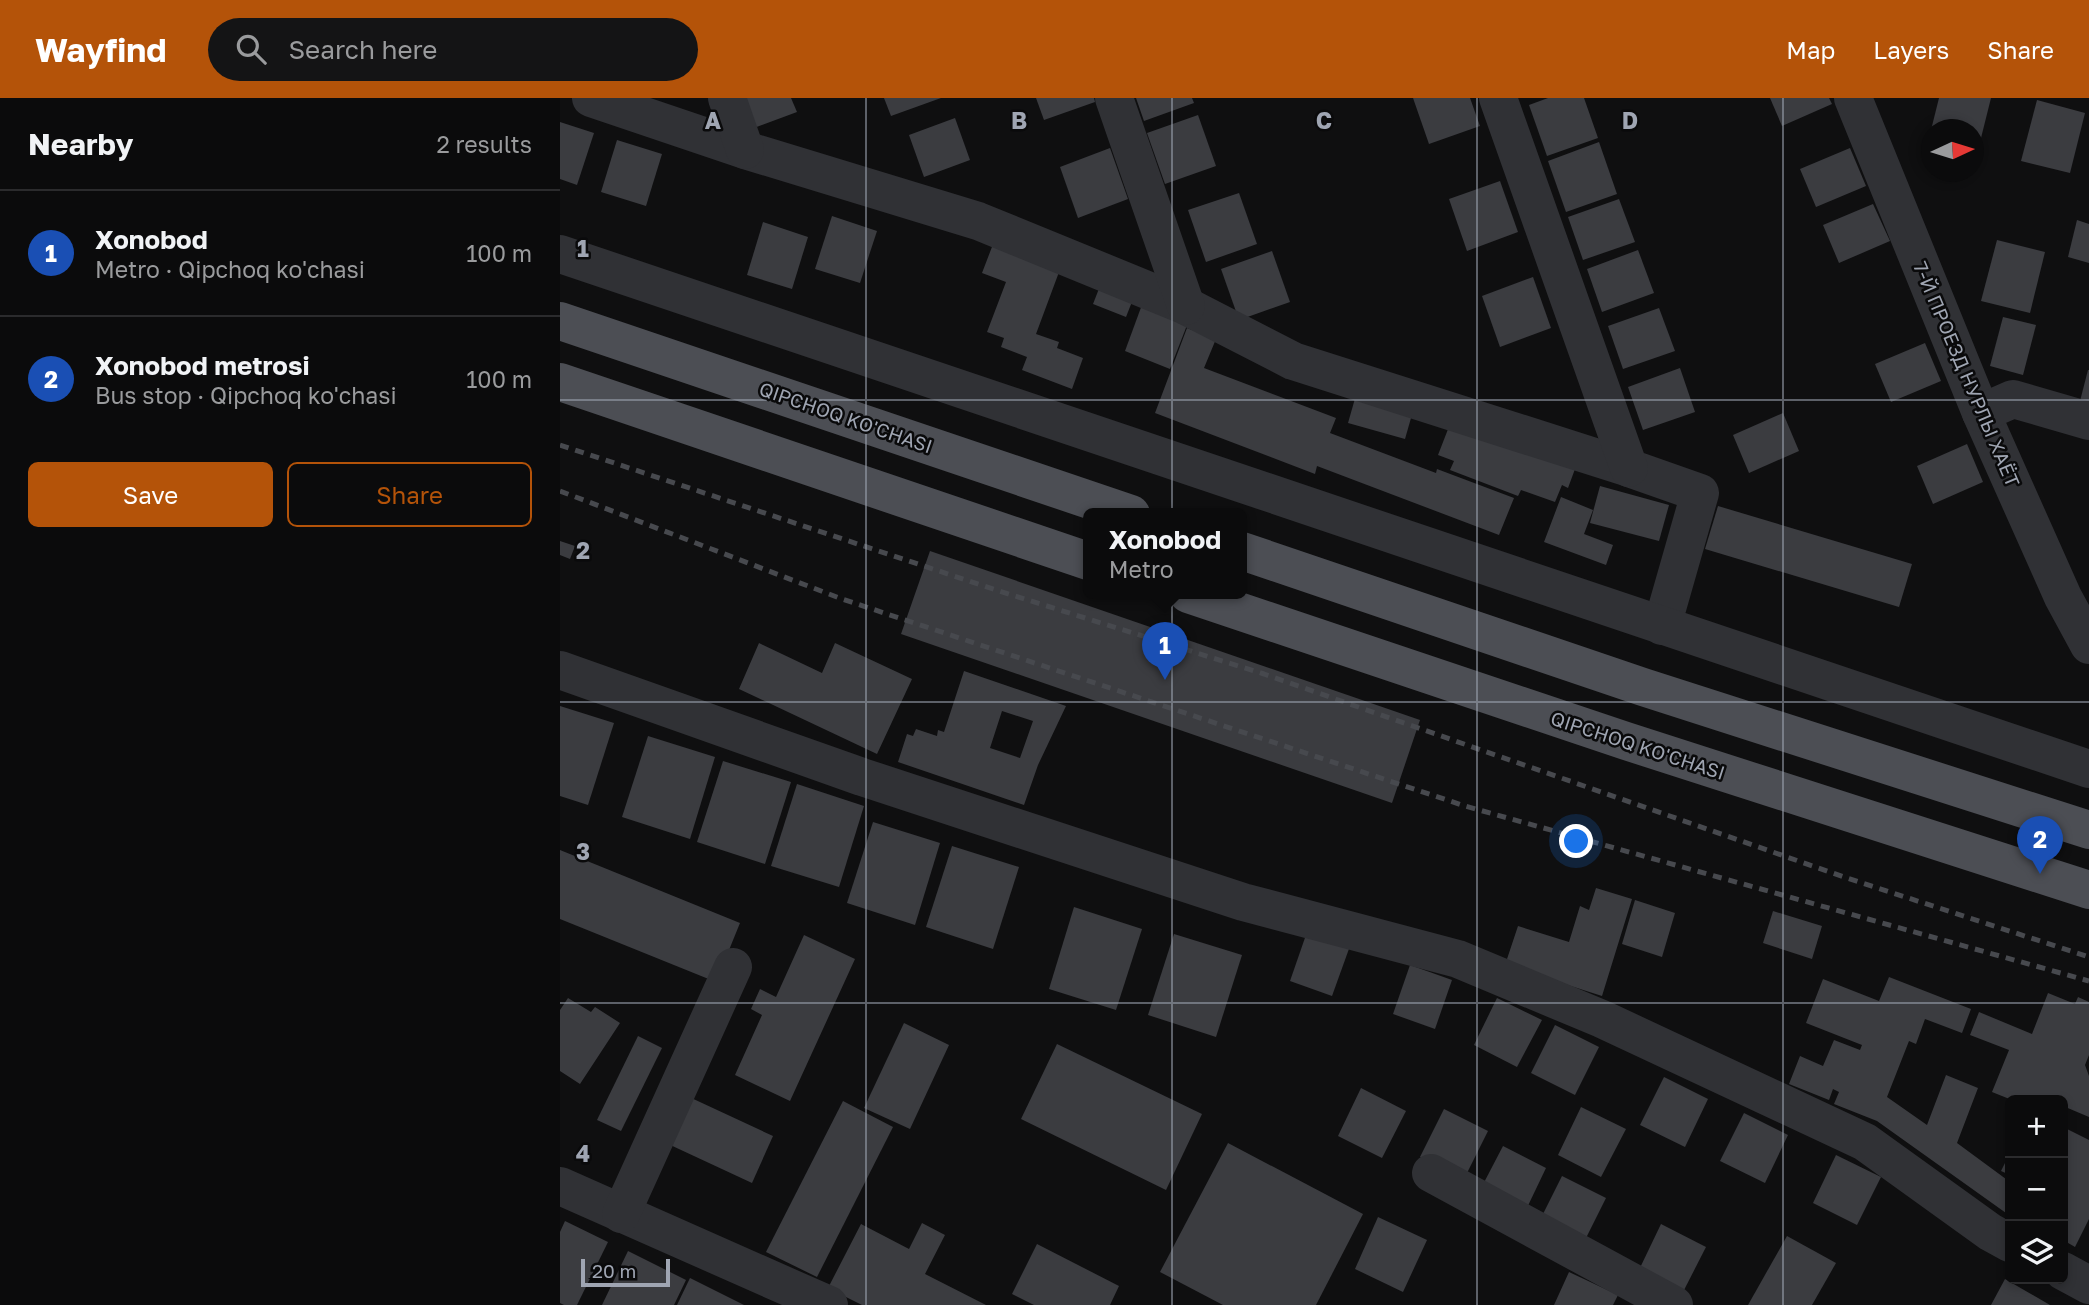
<!DOCTYPE html>
<html lang="en">
<head>
<meta charset="utf-8">
<style>
  body { margin:0; font-family:"Golos Text",sans-serif; background:#141415; color:#f1f3f6 }
  .controls { position:absolute; right:21px; bottom:21px; display:grid; overflow:hidden; border-radius:10px; box-shadow:0 4px 10px #0003 }
  .controls button { width:63px; height:63px; display:grid; place-items:center; padding:0; border:0; border-bottom:2px solid #2b2b2d; background:#0b0b0c; color:#f1f3f6; font:35px sans-serif }
  .compass { position:absolute; left:1361px; top:21px; width:63px; height:63px; border-radius:50%; background:#0b0b0c; box-shadow:0 4px 10px #0003; rotate:86deg }
  .scale { position:absolute; left:21px; bottom:18px; width:89px; box-sizing:border-box; padding-left:7px; border:4px solid #9fa5b2; border-top:0; font-size:19px; line-height:24px; white-space:nowrap; color:#9fa5b2; -webkit-text-stroke:5px #0a0a0b; paint-order:stroke }
  .you { position:absolute; left:1017px; top:744px; width:24px; height:24px; margin:-18px; border:5px solid #fff; border-radius:50%; background:#1a73e8; box-shadow:0 0 0 10px #1a73e833 }
  .badge { display:grid; place-items:center; width:46px; height:46px; border-radius:50%; background:#b45309; color:#fff; font-size:23px; font-weight:700 }
  .pin { position:absolute; translate:-50% -58px; filter:drop-shadow(0 2px 4px #0008) }
  .pin::after { content:''; position:absolute; top:37px; width:24px; height:21px; background:inherit; clip-path:polygon(0 0,100% 0,50% 100%) }
  .popup { position:absolute; left:523px; top:410px; width:164px; height:91px; box-sizing:border-box; display:grid; place-content:center; border-radius:10px; background:#0b0b0c; filter:drop-shadow(0 2px 5px #0005); font-size:23px; white-space:nowrap; color:#9a9b9d }
  .popup b { font-size:26px; color:#f1f3f6 }
  .popup::after { content:''; position:absolute; left:50%; top:100%; margin-left:-14px; border:14px solid transparent; border-top-color:#0b0b0c }
  .list { margin:0; padding:0; list-style:none }
  h2 { display:flex; justify-content:space-between; align-items:center; height:91px; margin:0; padding:0 28px; font-size:30px }
  h2 small { font-size:23px; font-weight:400; color:#9a9b9d }
  .list li { display:grid; grid-template-columns:46px 1fr auto; gap:21px; align-items:center; box-sizing:border-box; height:126px; padding:0 28px; border-top:2px solid #2b2b2d }
  .list b { display:block; font-size:26px; white-space:nowrap }
  .list p { margin:0; font-size:23px; white-space:nowrap; color:#9a9b9d }
  .list em { font-size:23px; font-style:normal; color:#9a9b9d }
  .actions { display:flex; gap:14px; padding:21px 28px }
  .actions a { flex:1; padding:16px 0; border:2px solid #b45309; border-radius:10px; text-align:center; font-size:24px; color:#b45309 }
  .actions .main { background:#b45309; color:#fff }
  .icon { flex:none; width:38px; height:38px; fill:none; stroke:currentColor; stroke-width:2; stroke-linecap:round; stroke-linejoin:round }
  .map { position:relative; flex:none; width:1529px; height:1207px; overflow:hidden }
  header { display:flex; align-items:center; gap:42px; box-sizing:border-box; height:98px; padding:0 35px; background:#b45309; color:#fff }
  header strong { font-size:33px }
  nav { display:flex; gap:38px; margin-inline-start:auto; font-size:24px }
  .search { width:490px; height:63px; background:#141415; display:flex; align-items:center; gap:18px; box-sizing:border-box; padding:0 24px; border-radius:38px; color:#9a9b9d; font-size:26px }
  main { display:flex }
  aside { flex:1; background:#0b0b0c }
  .map>svg:first-child { display:block }
</style>
</head>
<body>
<header>
<strong>Wayfind</strong>
<div class="search"><svg class="icon" aria-label="search" viewBox="0 0 24 24"><circle cx="10" cy="10" r="6"/><path d="M15 15l6 6"/></svg>Search here</div>
<nav><a>Map</a><a>Layers</a><a>Share</a></nav>
</header>
<main>
<aside>
<h2>Nearby<small>2 results</small></h2>
<ul class="list">
<li><span class="badge" style="background:#1a4fb4">1</span><div><b>Xonobod</b><p>Metro · Qipchoq ko'chasi</p></div><em>100 m</em></li>
<li><span class="badge" style="background:#1a4fb4">2</span><div><b>Xonobod metrosi</b><p>Bus stop · Qipchoq ko'chasi</p></div><em>100 m</em></li>
</ul>
<div class="actions"><a class="main">Save</a><a>Share</a></div>
</aside>
<div class="map">
<svg width="1529" height="1207" viewBox="0 0 1529 1207">
  <rect width="100%" height="100%" fill="#0f0f10"/>
  <g fill="#3b3c40" fill-rule="evenodd">
    <polygon points="180,0 231,0 237,14 191,31"/>
    <polygon points="324,0 381,0 331,18"/>
    <polygon points="476,0 534,0 535,4 484,22"/>
    <polygon points="576,0 632,0 634,5 584,23"/>
    <polygon points="853,0 910,0 920,28 869,46"/>
    <polygon points="988,0 1024,0 1038,40 987,58 969,7"/>
    <polygon points="1210,0 1269,0 1272,6 1222,28"/>
    <polygon points="1379,0 1431,0 1417,56 1414,55 1414,32 1371,32"/>
    <polygon points="1477,2 1525,15 1510,75 1461,63"/>
    <polygon points="638,17 656,68 605,86 587,35"/>
    <polygon points="395,20 410,62 364,79 349,37"/>
    <polygon points="0,24 34,35 17,87 0,81"/>
    <polygon points="57,42 102,56 86,108 41,94"/>
    <polygon points="1039,44 1057,96 1006,114 988,63"/>
    <polygon points="550,50 568,101 518,120 500,69"/>
    <polygon points="1290,50 1306,88 1256,109 1240,71"/>
    <polygon points="940,83 958,134 907,153 889,101"/>
    <polygon points="679,95 697,146 646,164 628,112"/>
    <polygon points="1059,101 1075,144 1023,162 1008,119"/>
    <polygon points="1313,106 1330,143 1279,165 1263,127"/>
    <polygon points="272,118 317,133 300,185 255,171"/>
    <polygon points="1517,122 1529,126 1529,165 1508,159"/>
    <polygon points="203,124 248,139 232,191 187,177"/>
    <polygon points="435,141 502,166 476,236 499,244 497,250 523,260 512,291 462,272 467,259 441,249 444,240 427,234 446,184 422,175"/>
    <polygon points="1437,142 1485,154 1470,215 1421,203"/>
    <polygon points="1078,152 1094,195 1042,214 1027,171"/>
    <polygon points="712,153 730,204 679,222 661,171"/>
    <polygon points="973,179 991,230 940,249 922,198"/>
    <polygon points="542,183 575,196 566,219 533,206"/>
    <polygon points="583,204 629,222 610,271 565,253"/>
    <polygon points="1099,210 1115,253 1063,271 1048,228"/>
    <polygon points="1443,219 1476,227 1463,277 1430,268"/>
    <polygon points="627,230 656,241 644,270 776,320 770,335 876,375 877,371 954,400 939,437 757,368 755,376 595,315"/>
    <polygon points="1365,245 1381,283 1331,304 1315,266"/>
    <polygon points="1120,270 1135,314 1083,332 1068,289"/>
    <polygon points="1528,272 1529,272 1529,305 1520,303"/>
    <polygon points="796,297 853,313 845,341 788,325"/>
    <polygon points="1223,315 1239,353 1189,375 1173,337"/>
    <polygon points="890,326 1015,371 1008,390 1002,387 995,404 961,392 958,398 890,372 894,363 878,357"/>
    <polygon points="1407,346 1423,384 1373,406 1357,368"/>
    <polygon points="1040,388 1109,407 1099,443 1030,425"/>
    <polygon points="1001,399 1033,412 1024,436 1053,447 1046,467 984,444"/>
    <polygon points="1158,408 1352,466 1339,509 1145,451"/>
    <polygon points="0,443 15,448 10,461 0,457"/>
    <polygon points="370,453 860,622 832,705 341,536"/>
    <polygon points="199,545 262,575 275,545 352,581 317,656 179,591"/>
    <path d="M404,573L506,608L478,667L464,707L338,664L347,636L353,638L356,631L377,638L378,632L384,634ZM442,613L473,623L460,660L430,650Z"/>
    <polygon points="0,608 54,625 28,707 0,698"/>
    <polygon points="88,638 155,659 130,741 62,719"/>
    <polygon points="163,663 231,684 205,766 137,744"/>
    <polygon points="237,686 304,708 279,789 211,768"/>
    <polygon points="313,724 380,745 355,827 287,805"/>
    <polygon points="392,748 459,769 433,851 366,829"/>
    <polygon points="0,752 180,825 156,884 0,821"/>
    <polygon points="1036,790 1072,801 1042,898 945,867 958,828 1009,844 1020,808 1029,812"/>
    <polygon points="1075,802 1115,815 1102,859 1062,846"/>
    <polygon points="514,809 582,831 556,912 489,891"/>
    <polygon points="1213,813 1262,828 1252,861 1203,845"/>
    <polygon points="747,834 790,848 772,898 730,883"/>
    <polygon points="614,836 682,857 656,939 588,917"/>
    <polygon points="244,837 295,861 230,1003 175,977 202,917 191,911 200,891 216,899"/>
    <polygon points="850,867 892,882 875,931 833,916"/>
    <polygon points="1329,879 1411,911 1402,935 1365,921 1356,946 1349,943 1327,999 1367,1027 1386,977 1418,990 1397,1045 1450,1084 1450,1110 1446,1115 1317,1023 1274,1006 1279,994 1273,991 1269,1002 1229,986 1240,958 1263,968 1274,942 1300,952 1302,947 1246,925 1263,881 1319,903"/>
    <polygon points="1488,895 1515,906 1518,899 1529,904 1529,957 1525,967 1529,978 1529,1019 1503,1008 1503,1002 1487,1002 1479,999 1477,1002 1452,1002 1432,994 1449,952 1410,937 1419,914 1472,936"/>
    <polygon points="8,900 31,914 35,909 60,925 20,986 0,973 0,912"/>
    <polygon points="937,900 982,922 957,969 914,947"/>
    <polygon points="344,925 389,947 350,1031 304,1010"/>
    <polygon points="995,927 1039,949 1015,997 971,975"/>
    <polygon points="78,938 102,950 61,1033 37,1022"/>
    <polygon points="497,946 642,1016 606,1092 461,1021"/>
    <polygon points="1104,979 1148,1001 1125,1049 1080,1027"/>
    <polygon points="801,990 846,1013 822,1060 778,1038"/>
    <polygon points="127,998 213,1038 192,1085 106,1045"/>
    <polygon points="283,1003 333,1029 257,1179 206,1154"/>
    <polygon points="1021,1009 1066,1031 1041,1079 998,1057"/>
    <polygon points="884,1011 928,1033 904,1081 860,1059"/>
    <polygon points="1184,1015 1228,1037 1205,1085 1160,1063"/>
    <polygon points="1503,1029 1529,1042 1529,1121 1515,1149 1503,1142"/>
    <polygon points="668,1045 803,1116 756,1207 663,1207 600,1174"/>
    <polygon points="943,1048 986,1070 963,1118 918,1096"/>
    <polygon points="1450,1055 1450,1077 1441,1073"/>
    <polygon points="1276,1057 1321,1079 1297,1127 1253,1105"/>
    <polygon points="1002,1078 1046,1100 1022,1148 978,1126"/>
    <polygon points="818,1119 867,1142 843,1194 795,1171"/>
    <polygon points="5,1123 48,1144 17,1207 4,1207 0,1205 0,1134"/>
    <polygon points="362,1125 385,1137 365,1176 426,1207 302,1207 268,1190 301,1126 349,1151"/>
    <polygon points="1101,1126 1146,1149 1122,1196 1078,1174"/>
    <polygon points="1227,1138 1276,1165 1252,1207 1188,1207"/>
    <polygon points="477,1146 559,1188 550,1207 474,1207 452,1196"/>
    <polygon points="68,1153 126,1182 114,1207 42,1207"/>
    <polygon points="1009,1174 1058,1197 1053,1207 994,1207"/>
    <polygon points="130,1180 184,1207 117,1207"/>
    <polygon points="1445,1181 1490,1207 1431,1207"/>
  </g>
  <g fill="none" stroke-linecap="round" stroke-linejoin="round">
    <g stroke="#303135" stroke-width="38">
      <polyline points="31,0 185,52 418,123 626,208 733,263 1069,370 1140,395 1102,528"/>
      <polyline points="167,0 185,52"/>
      <polyline points="554,0 626,208"/>
      <polyline points="938,0 1069,370"/>
      <polyline points="1293,0 1421,315 1503,499 1529,547"/>
      <polyline points="0,156 1529,671"/>
      <polyline points="1421,315 1453,301 1529,323"/>
      <polyline points="0,572 302,679 683,804 898,861 1042,921 1305,1044 1430,1134 1450,1145"/>
      <polyline points="871,1075 1114,1207"/>
      <polyline points="0,1088 269,1207"/>
      <polyline points="61,1116 173,869"/>
      <polyline points="1503,1173 1529,1187"/>
    </g>
    <g stroke="#4c4e54" stroke-width="38">
      <polyline points="0,223 571,416"/>
      <polyline points="0,284 528,463"/>
      <polyline points="682,453 1083,589 1529,732"/>
      <polyline points="628,496 1066,643 1529,792"/>
    </g>
    <g stroke="#47494e" stroke-width="5" stroke-dasharray="9 7" stroke-linecap="butt">
      <polyline points="0,347 439,493 704,576 1287,780 1529,859"/>
      <polyline points="0,393 282,501 905,708 1529,883"/>
    </g>
  </g>
  <path fill="none" stroke="#9fa5b2" stroke-width="2" stroke-opacity="0.55" d="M306,0V1207M612,0V1207M917,0V1207M1223,0V1207M0,302H1529M0,604H1529M0,905H1529"/>
  <g text-anchor="middle" dominant-baseline="central" stroke-width="5" stroke-linejoin="round" paint-order="stroke">
    <g font-size="19" fill="#9fa5b2" stroke="#0a0a0b">
      <text transform="translate(1407 276) rotate(67)">7-Й ПРОЕЗД НУРЛЫ ХАЁТ</text>
      <text transform="translate(286 319) rotate(19)">QIPCHOQ KO'CHASI</text>
      <text transform="translate(1078 647) rotate(18)">QIPCHOQ KO'CHASI</text>
    </g>
  </g>
  <g font-size="23" text-anchor="middle" font-weight="bold" fill="#9fa5b2" stroke="#0a0a0b" stroke-width="5" stroke-linejoin="round" paint-order="stroke">
    <text x="153" y="31">A</text>
    <text x="459" y="31">B</text>
    <text x="764" y="31">C</text>
    <text x="1070" y="31">D</text>
    <text x="23" y="159">1</text>
    <text x="23" y="461">2</text>
    <text x="23" y="762">3</text>
    <text x="23" y="1064">4</text>
  </g>
</svg>
<div class="controls">
<button>+</button>
<button>−</button>
<button><svg class="icon" aria-label="layers" viewBox="0 0 24 24"><path d="M12 4l9 5-9 5-9-5zM3 14l9 5 9-5"/></svg></button>
</div>
<svg class="compass" viewBox="-18 -18 36 36"><path d="M0-13l5 13h-10z" fill="#e53935"/><path d="M0 13l5-13h-10z" fill="#9a9b9d"/></svg>
<div class="scale">20 m</div>
<div class="you"></div>
<div class="pin badge" style="left:605px;top:582px;background:#1a4fb4">1</div>
<div class="popup"><b>Xonobod</b>Metro</div>
<div class="pin badge" style="left:1480px;top:776px;background:#1a4fb4">2</div>
</div>
</main>
</body>
</html>
